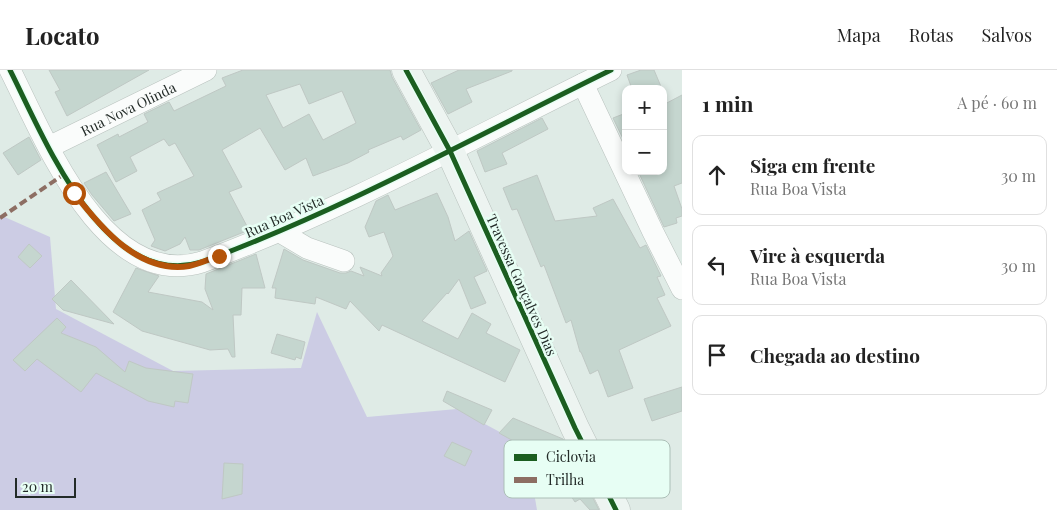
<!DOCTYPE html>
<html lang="pt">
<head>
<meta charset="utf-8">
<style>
  body { margin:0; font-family:"Playfair Display",serif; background:#f6f6f6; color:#222 }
  .controls { position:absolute; right:15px; top:15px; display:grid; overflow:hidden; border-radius:10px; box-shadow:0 2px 8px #0003 }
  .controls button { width:45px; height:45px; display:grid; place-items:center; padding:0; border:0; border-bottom:1px solid #e0e0e0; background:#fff; color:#222; font:25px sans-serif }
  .scale { position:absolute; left:15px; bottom:12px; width:61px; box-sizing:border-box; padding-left:5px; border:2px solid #232b28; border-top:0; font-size:14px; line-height:18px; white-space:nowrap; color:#232b28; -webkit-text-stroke:4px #e7fef4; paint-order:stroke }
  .stop { position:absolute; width:15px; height:15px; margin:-11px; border:4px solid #b45309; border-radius:50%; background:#fff }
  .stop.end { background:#b45309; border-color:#fff; box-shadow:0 1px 5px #0008 }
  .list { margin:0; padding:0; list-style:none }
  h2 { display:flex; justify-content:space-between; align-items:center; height:65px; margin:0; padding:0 20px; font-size:21px }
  h2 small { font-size:16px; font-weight:400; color:#767676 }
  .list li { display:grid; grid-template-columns:32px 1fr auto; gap:15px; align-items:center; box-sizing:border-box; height:80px; margin:0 10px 10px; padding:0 10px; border:1px solid #e0e0e0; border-radius:10px }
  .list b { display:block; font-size:19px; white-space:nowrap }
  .list p { margin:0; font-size:16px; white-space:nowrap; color:#767676 }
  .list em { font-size:16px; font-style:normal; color:#767676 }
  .icon { flex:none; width:28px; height:28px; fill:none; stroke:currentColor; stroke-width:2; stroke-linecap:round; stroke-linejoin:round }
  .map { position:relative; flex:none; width:682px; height:440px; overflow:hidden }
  header { display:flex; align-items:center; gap:30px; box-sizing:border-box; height:70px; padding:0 25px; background:#fff; border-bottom:1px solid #e0e0e0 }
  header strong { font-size:24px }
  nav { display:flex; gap:28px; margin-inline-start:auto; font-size:18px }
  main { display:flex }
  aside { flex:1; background:#fff }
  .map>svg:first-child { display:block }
</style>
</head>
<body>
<header>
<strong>Locato</strong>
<nav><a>Mapa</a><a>Rotas</a><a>Salvos</a></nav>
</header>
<main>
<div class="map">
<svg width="682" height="440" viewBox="0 0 682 440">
  <rect width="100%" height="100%" fill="#dfebe6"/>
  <polygon fill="#cccce4" points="0,145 50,167 56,239 173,301 301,298 317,242 367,347 457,339 526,376 537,440 0,440"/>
  <g fill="#c5d6cf" stroke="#bfc8c4" fill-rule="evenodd">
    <polygon points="49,0 149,0 67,46 55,22 60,20"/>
    <path d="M243,0H390L392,7L421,60L403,70L401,66L368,80L369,82L348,93L313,106L306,88L285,100L260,58L222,80L242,117L229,122L249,160L199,180H190L185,167L180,174L165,181L151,176L155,170L142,140L161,130L157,123L194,106L175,73L169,76L164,69L130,87L137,101L116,112L97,75L118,64L119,67L148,52L144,44L169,32L174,41L226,16L222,8ZM300,14L309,34L342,21L356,53L323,70L309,44L283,58L266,25Z"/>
    <polygon points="459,0 512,0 512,1 466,19 472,32 448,44 431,13"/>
    <polygon points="641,0 654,0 662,19 632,19 627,5"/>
    <polygon points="682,25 682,113 674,116 682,139 682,146 676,148 677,153 664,157 638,101 663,101 663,35"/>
    <polygon points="626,43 626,75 613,48"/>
    <polygon points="542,48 548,59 502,83 507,94 485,102 477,81"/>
    <polygon points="29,67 41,90 18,105 3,83"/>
    <polygon points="106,102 131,144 114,151 92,125 84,113"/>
    <polygon points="537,105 555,151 597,146 593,138 613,129 640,178 646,175 661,206 657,207 665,225 657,228 671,256 619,280 633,318 608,327 598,300 590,304 581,282 580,282 571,250 566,253 544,195 541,197 517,139 512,140 503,118"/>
    <polygon points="437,123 448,147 455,171 469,161 487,201 474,207 486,233 471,239 459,209 448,224 447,223 422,251 458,269 472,243 491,254 486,263 520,280 505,312 382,255 379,261 350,231 346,239 316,227 315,234 275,228 276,218 272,218 284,179 303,190 340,203 346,203 351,201 364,206 360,197 382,206 381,203 393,186 384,162 369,167 365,157 376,131 388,125 395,140"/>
    <polygon points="29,174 42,186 30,198 18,187"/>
    <polygon points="256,184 265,218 242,218 241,245 233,245 235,287 232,287 228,279 210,280 142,261 113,242 136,198 159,206 148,222 202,232 213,240 205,219 206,204"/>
    <polygon points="71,210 114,254 63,240 52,229"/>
    <polygon points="57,248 66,257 61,263 96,277 125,302 129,291 146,298 193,304 188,333 175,331 174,337 148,331 96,303 81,322 37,289 25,301 13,290"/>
    <polygon points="277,264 305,272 301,289 296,287 295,290 271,283"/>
    <polygon points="682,317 682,341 652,351 644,329"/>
    <polygon points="447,321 492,340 484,355 443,331"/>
    <polygon points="513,348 563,369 599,440 590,440 580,429 575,432 556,404 560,397 499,363"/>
    <polygon points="452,372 472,381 465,396 444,386"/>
    <polygon points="224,393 243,394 242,424 222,429"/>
  </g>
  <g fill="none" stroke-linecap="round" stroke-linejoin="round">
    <g stroke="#b9c2be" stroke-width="22">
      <g id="street">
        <path d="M10,0C44,67 104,222 202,192C343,140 476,66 611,0"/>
        <polyline points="583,14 653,162 682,219"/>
        <path id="s1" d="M49,77L206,0"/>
        <polyline points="280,162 307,178 344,191"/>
      </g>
    </g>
    <g stroke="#b9c2be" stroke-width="29">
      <polyline id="secondary" points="406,0 450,81 575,358 616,440"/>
    </g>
    <use href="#street" stroke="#fafcfb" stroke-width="21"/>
    <use href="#secondary" stroke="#edf4f1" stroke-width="28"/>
    <polyline stroke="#8d6e63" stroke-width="4" stroke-dasharray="8 4" stroke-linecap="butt" points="0,148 63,105"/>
    <g stroke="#e7fef4" stroke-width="8">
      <g id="cycleway">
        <path d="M10,0C44,67 104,222 202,192C343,140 476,66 611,0"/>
        <polyline points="406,0 450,81 575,358 616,440"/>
      </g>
    </g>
    <use href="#cycleway" stroke="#1b5e20" stroke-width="5"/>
  </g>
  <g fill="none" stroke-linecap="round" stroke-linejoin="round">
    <path stroke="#b45309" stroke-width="6" d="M74,123C101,158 139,204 189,196C199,194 209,189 219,186"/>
  </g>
  <g text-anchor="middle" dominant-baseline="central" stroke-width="5" stroke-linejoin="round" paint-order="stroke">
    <g font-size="14" fill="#232b28" stroke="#e7fef4">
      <text stroke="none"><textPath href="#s1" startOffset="88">Rua Nova Olinda</textPath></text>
      <text transform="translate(284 146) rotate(-24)">Rua Boa Vista</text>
      <text transform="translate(522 215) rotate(66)">Travessa Gonçalves Dias</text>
    </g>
  </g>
  <rect x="504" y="370" width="166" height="58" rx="8" fill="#e7fef4" stroke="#acbfb7" stroke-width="1"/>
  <rect x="514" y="384" width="23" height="7" fill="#1b5e20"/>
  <rect x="514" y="407" width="23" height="6" fill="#8d6e63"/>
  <g font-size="14" fill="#232b28">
    <text x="546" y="392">Ciclovia</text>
    <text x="546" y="415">Trilha</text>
  </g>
</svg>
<div class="controls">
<button>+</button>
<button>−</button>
</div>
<div class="scale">20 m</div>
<div class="stop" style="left:74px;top:123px"></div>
<div class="stop end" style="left:219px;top:186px"></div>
</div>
<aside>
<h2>1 min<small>A pé · 60 m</small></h2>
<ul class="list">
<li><svg class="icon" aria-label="ahead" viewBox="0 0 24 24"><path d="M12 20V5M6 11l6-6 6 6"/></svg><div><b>Siga em frente</b><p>Rua Boa Vista</p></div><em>30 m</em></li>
<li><svg class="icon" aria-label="left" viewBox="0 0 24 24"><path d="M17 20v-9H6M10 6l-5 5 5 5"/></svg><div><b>Vire à esquerda</b><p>Rua Boa Vista</p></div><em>30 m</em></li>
<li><svg class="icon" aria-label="arrive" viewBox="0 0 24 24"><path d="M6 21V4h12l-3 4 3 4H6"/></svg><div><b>Chegada ao destino</b></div></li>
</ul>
</aside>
</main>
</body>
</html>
